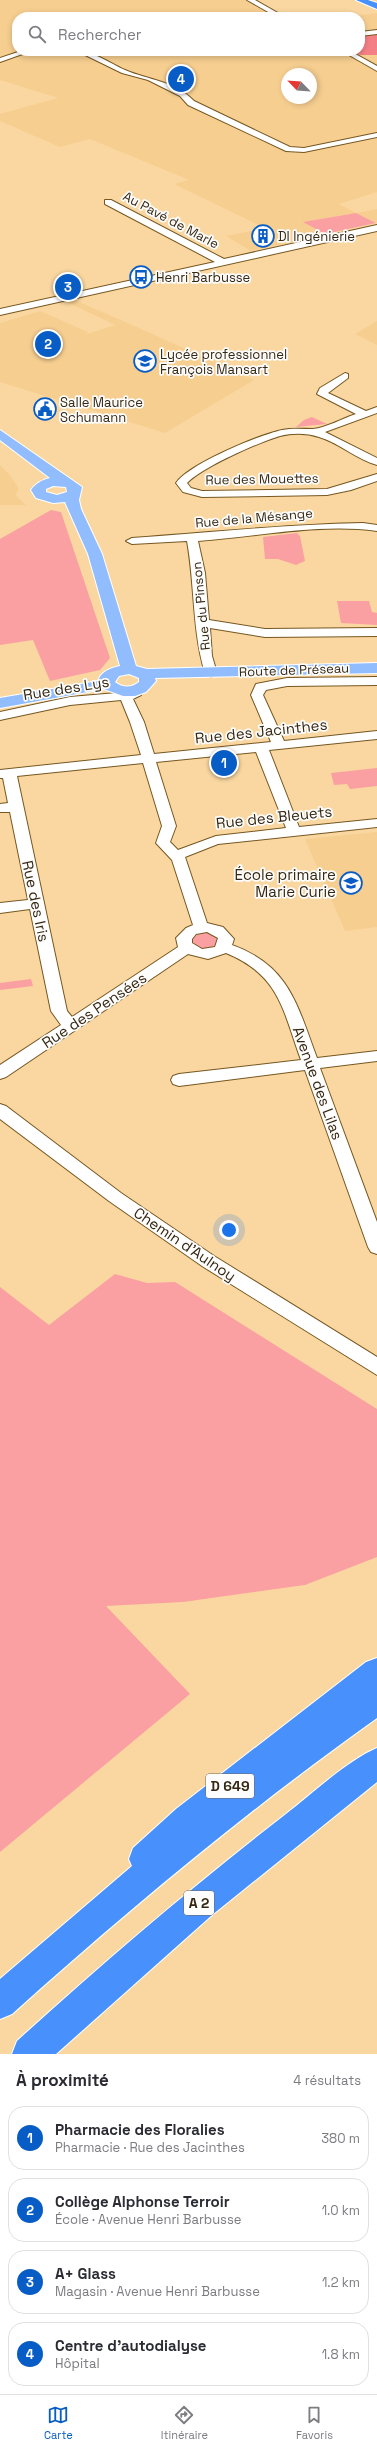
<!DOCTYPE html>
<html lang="fr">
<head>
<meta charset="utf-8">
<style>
  body { margin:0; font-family:"Space Grotesk",sans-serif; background:#f2f2f3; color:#2b2b33 }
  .compass { position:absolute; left:281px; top:68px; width:36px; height:36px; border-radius:50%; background:#fff; box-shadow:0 2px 6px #0003; rotate:295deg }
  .you { position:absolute; left:229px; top:1230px; width:14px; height:14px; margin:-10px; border:3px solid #fff; border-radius:50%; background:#1a73e8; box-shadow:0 0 0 6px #1a73e833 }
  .badge { display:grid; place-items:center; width:26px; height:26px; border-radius:50%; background:#085cc5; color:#fff; font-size:13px; font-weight:700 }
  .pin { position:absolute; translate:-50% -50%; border:2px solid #fff; box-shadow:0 1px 4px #0006 }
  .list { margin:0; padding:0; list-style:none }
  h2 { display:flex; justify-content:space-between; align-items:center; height:52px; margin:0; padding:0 16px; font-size:17px }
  h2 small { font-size:13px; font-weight:400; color:#7c7c81 }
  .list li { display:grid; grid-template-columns:26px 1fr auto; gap:12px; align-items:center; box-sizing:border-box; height:64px; margin:0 8px 8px; padding:0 8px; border:1px solid #e1e1e2; border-radius:16px }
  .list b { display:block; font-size:15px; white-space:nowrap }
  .list p { margin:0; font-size:13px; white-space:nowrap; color:#7c7c81 }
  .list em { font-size:13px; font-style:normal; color:#7c7c81 }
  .icon { flex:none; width:22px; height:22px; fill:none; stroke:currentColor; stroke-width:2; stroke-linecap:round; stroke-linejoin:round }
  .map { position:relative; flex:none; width:377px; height:2054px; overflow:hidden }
  .search { position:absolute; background:#fff; box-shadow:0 2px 6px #0003; left:12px; right:12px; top:12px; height:44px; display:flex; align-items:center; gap:10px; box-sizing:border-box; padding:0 14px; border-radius:16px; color:#7c7c81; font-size:15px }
  .sheet { height:340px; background:#fff }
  nav { display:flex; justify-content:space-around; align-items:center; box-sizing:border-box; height:56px; border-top:1px solid #e1e1e2; background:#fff; font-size:11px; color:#7c7c81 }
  nav a { display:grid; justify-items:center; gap:2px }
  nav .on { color:#085cc5 }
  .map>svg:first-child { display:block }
</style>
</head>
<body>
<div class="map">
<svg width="377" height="2054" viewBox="0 0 377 2054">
  <rect width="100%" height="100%" fill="#fad7a0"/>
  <g fill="#f6ce90" fill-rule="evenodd">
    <path d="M0,0H247L278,17H17V51H360V17H346L377,13V192L339,204L356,213L377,209V223L356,213L304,222L325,234L251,251L226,236L265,228L174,184L189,180L90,139L60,147L0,121V114L58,98L0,80ZM287,74H311V98H287Z"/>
    <polygon points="70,298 139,328 254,380 165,433 0,382 0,323 40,311 88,332 87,334 115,325 63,300"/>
    <polygon points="377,321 377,345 355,334"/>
    <polygon points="0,465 10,475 19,489 15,495 26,505 0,505"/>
    <polygon points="377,832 377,927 345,931 305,839"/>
  </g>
  <g fill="#faa0a2">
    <polygon points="356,213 376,223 325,234 303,222"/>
    <polygon points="312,417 327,424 296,427 304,420"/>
    <polygon points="51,510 61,512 110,658 100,670 50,681 33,640 0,645 0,539"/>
    <polygon points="297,533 300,536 305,561 296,565 278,559 265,559 263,537"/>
    <polygon points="337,601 369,601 372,612 377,613 377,625 341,623"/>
    <polygon points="377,768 377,786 350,789 347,784 334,785 331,773"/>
    <polygon points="205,932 215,934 219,939 214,948 200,950 191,944 191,937"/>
    <polygon points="31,979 33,986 0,990 0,983"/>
    <polygon points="115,1274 147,1283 175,1282 377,1409 377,1557 305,1585 183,1602 106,1606 190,1694 0,1852 0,1287 49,1325"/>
  </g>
  <polygon fill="#f48086" points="377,34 377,55 360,55 352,51 360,51 360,36"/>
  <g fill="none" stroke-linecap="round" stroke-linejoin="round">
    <g stroke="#765721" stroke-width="2">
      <g id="minor">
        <polygon points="247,0 255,0 285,17 277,17"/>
        <polygon points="377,30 377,34 360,36 360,32"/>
        <polygon points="21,51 31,51 0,62 0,58"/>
        <path d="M77,51C94,51 109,63 125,70C148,80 175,81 194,101L290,147L304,148L377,133V137L304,152L286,151L188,105L180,96L148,80L122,73Z"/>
        <polygon points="342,51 350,51 377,66 377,71"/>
        <polygon points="105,200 111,200 224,259 377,225 377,231 0,315 0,309 215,262 105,204"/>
        <path d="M345,373L348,374V378L328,393L366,411L377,407V413L325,432L377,458V465C357,460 340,443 319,437C307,433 292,433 280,436C257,443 203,467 187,483L191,488L202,491L327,489L377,474V481L351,490L327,495L202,497L183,492L176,483C189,464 259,435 282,430C292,428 302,429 313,429C326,428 343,418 356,414L317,394L320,388Z"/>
        <path d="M363,523L377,525V531C318,523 257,537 198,541L205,573L209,620L265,629L377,628V636L265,637L210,628L212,656L217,673L211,677L205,673C192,631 195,585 187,541L132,544L126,541L132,538C209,533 286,524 363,523Z"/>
        <path d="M377,677V685L287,686L266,690L263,695L284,741L377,731V739L269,750L299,827L377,819V827L218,844L185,857L207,923L223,927L234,939L232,945C290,966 297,1005 317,1058L377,1051V1061L320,1068L377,1222V1254L371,1252L368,1247L305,1070L179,1086L173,1084L171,1080L173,1076L179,1074L301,1060C283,1011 280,975 226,953L208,959L188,954L6,1077L0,1079V1065L61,1025L51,1011L30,909L0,913V903L28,900L10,812H0V804L8,803L3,778H0V770L141,755L130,722L121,700L70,705L0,720V712L70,697L117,693L118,688H128L130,692H140L141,695L133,699L144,722L154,754L271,742L251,695L256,684L287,678ZM256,752L286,828L216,836L178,850L170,842L176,826L156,762ZM143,763L162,826L156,843L172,860L193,925L186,928L176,938L178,947L72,1017L67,1011L17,776ZM207,932L218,938L215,947L202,949L192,943V939L196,934Z"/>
        <polygon points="0,1104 6,1106 121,1193 214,1256 377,1357 377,1375 202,1266 109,1201 0,1119"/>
      </g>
    </g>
    <g stroke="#fff" stroke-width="2">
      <path id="major" d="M0,430L82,487L79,500L81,509L102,554L136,666L147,669L377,663V673L155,678L156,681L146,692L135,696H123L104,689L0,708V698L98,681C101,671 111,668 120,666L88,554L65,502L53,503L36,498L31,490C36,483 42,480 50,478L0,440ZM53,486L66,487L67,492L57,495L46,492V489ZM129,674L139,678V682C131,688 123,688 115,682L119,676Z"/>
    </g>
    <g stroke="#fff" stroke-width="2">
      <g id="highway">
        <polygon points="356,0 368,0 377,3 377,9"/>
        <path d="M377,1658V1718C249,1809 129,1909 12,2014L0,2019V1979L132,1866L129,1859L133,1848L176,1809L366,1662Z"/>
        <path d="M377,1748V1782L212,1915L56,2054H12L17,2041C104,1962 193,1886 286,1814C312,1794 348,1760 377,1748Z"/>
      </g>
    </g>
    <use href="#minor" fill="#fff" fill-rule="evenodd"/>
    <use href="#major" fill="#91bdfe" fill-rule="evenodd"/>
    <use href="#highway" fill="#4891fd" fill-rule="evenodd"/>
  </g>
  <defs>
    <g id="building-ring" transform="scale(1.15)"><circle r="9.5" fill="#fdfdfd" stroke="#085cc5" stroke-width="1.5"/><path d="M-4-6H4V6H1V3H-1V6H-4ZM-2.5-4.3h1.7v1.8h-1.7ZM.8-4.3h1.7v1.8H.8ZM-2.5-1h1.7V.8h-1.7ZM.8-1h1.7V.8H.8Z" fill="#085cc5"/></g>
    <g id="bus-ring" transform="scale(1.15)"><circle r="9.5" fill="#fdfdfd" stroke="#085cc5" stroke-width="1.5"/><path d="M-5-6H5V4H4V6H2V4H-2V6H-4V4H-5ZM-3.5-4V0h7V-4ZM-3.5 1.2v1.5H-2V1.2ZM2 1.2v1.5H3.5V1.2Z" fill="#085cc5"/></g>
    <g id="school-ring" transform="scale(1.15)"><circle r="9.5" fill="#fdfdfd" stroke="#085cc5" stroke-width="1.5"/><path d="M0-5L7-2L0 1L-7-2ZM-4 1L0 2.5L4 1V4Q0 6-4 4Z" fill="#085cc5"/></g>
    <g id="civic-ring" transform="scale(1.15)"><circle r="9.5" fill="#fdfdfd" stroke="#085cc5" stroke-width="1.5"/><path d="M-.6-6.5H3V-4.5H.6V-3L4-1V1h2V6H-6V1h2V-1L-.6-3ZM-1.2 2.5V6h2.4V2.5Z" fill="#085cc5"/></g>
  </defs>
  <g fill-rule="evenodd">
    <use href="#building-ring" x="263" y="236"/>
    <use href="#bus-ring" x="141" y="277"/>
    <use href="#school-ring" x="145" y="361"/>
    <use href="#civic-ring" x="45" y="409"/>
    <use href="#school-ring" x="351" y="883"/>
  </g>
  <g text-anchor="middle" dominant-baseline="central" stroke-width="3.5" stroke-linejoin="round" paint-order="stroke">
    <g font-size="13" fill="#352711" stroke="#fdfdfd">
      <text transform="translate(171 220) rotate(28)">Au Pavé de Marle</text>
      <text transform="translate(262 479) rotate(-1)">Rue des Mouettes</text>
      <text transform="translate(254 518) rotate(-5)">Rue de la Mésange</text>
      <text transform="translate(201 606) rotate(-96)">Rue du Pinson</text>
      <text transform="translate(294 670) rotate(-2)">Route de Préseau</text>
    </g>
    <g font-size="13" fill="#352711" stroke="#fdfdfd" text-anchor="start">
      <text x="278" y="236">DI Ingénierie</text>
      <text x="156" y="277">Henri Barbusse</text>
      <text x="160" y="354">Lycée professionnel<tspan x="160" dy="15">François Mansart</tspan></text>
      <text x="60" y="402">Salle Maurice<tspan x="60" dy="15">Schumann</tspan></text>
    </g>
    <g fill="#fdfdfd" stroke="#716758" stroke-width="1">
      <rect x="206" y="1774" width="48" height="24" rx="3"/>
      <rect x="184" y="1891" width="30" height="24" rx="3"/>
    </g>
    <g font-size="14" font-weight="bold" fill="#352711">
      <text x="230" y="1786">D 649</text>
      <text x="199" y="1903">A 2</text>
    </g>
    <g font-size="15" fill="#352711" stroke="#fdfdfd">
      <text transform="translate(66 688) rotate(-9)">Rue des Lys</text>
      <text transform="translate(261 731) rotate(-6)">Rue des Jacinthes</text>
      <text transform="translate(274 817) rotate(-6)">Rue des Bleuets</text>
      <text transform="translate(36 901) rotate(78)">Rue des Iris</text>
      <text transform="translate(94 1010) rotate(-34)">Rue des Pensées</text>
      <text transform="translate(318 1083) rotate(70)">Avenue des Lilas</text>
      <text transform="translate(185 1244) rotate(34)">Chemin d'Aulnoy</text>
    </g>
    <g font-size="15" fill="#352711" stroke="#fdfdfd" text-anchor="end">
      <text x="336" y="874">École primaire<tspan x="336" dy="17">Marie Curie</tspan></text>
    </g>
  </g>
</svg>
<svg class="compass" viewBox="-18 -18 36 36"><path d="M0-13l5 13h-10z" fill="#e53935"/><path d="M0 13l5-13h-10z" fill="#7c7c81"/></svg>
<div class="you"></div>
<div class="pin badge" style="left:224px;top:763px">1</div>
<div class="pin badge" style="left:48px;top:344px">2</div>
<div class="pin badge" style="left:68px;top:287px">3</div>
<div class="pin badge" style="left:181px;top:79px">4</div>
<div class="search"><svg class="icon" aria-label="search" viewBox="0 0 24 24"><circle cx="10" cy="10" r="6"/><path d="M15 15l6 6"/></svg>Rechercher</div>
</div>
<section class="sheet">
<h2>À proximité<small>4 résultats</small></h2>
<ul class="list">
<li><span class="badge">1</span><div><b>Pharmacie des Floralies</b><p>Pharmacie · Rue des Jacinthes</p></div><em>380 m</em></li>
<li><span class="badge">2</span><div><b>Collège Alphonse Terroir</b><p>École · Avenue Henri Barbusse</p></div><em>1.0 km</em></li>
<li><span class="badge">3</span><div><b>A+ Glass</b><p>Magasin · Avenue Henri Barbusse</p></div><em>1.2 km</em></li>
<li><span class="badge">4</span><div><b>Centre d'autodialyse</b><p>Hôpital</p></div><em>1.8 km</em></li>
</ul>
</section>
<nav>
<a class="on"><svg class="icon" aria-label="map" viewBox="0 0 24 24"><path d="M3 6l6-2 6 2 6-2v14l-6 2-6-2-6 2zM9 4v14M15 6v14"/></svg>Carte</a>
<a><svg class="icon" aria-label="directions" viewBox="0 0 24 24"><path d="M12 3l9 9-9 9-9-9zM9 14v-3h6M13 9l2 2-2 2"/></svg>Itinéraire</a>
<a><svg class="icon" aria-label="saved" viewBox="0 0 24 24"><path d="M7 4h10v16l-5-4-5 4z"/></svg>Favoris</a>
</nav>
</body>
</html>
